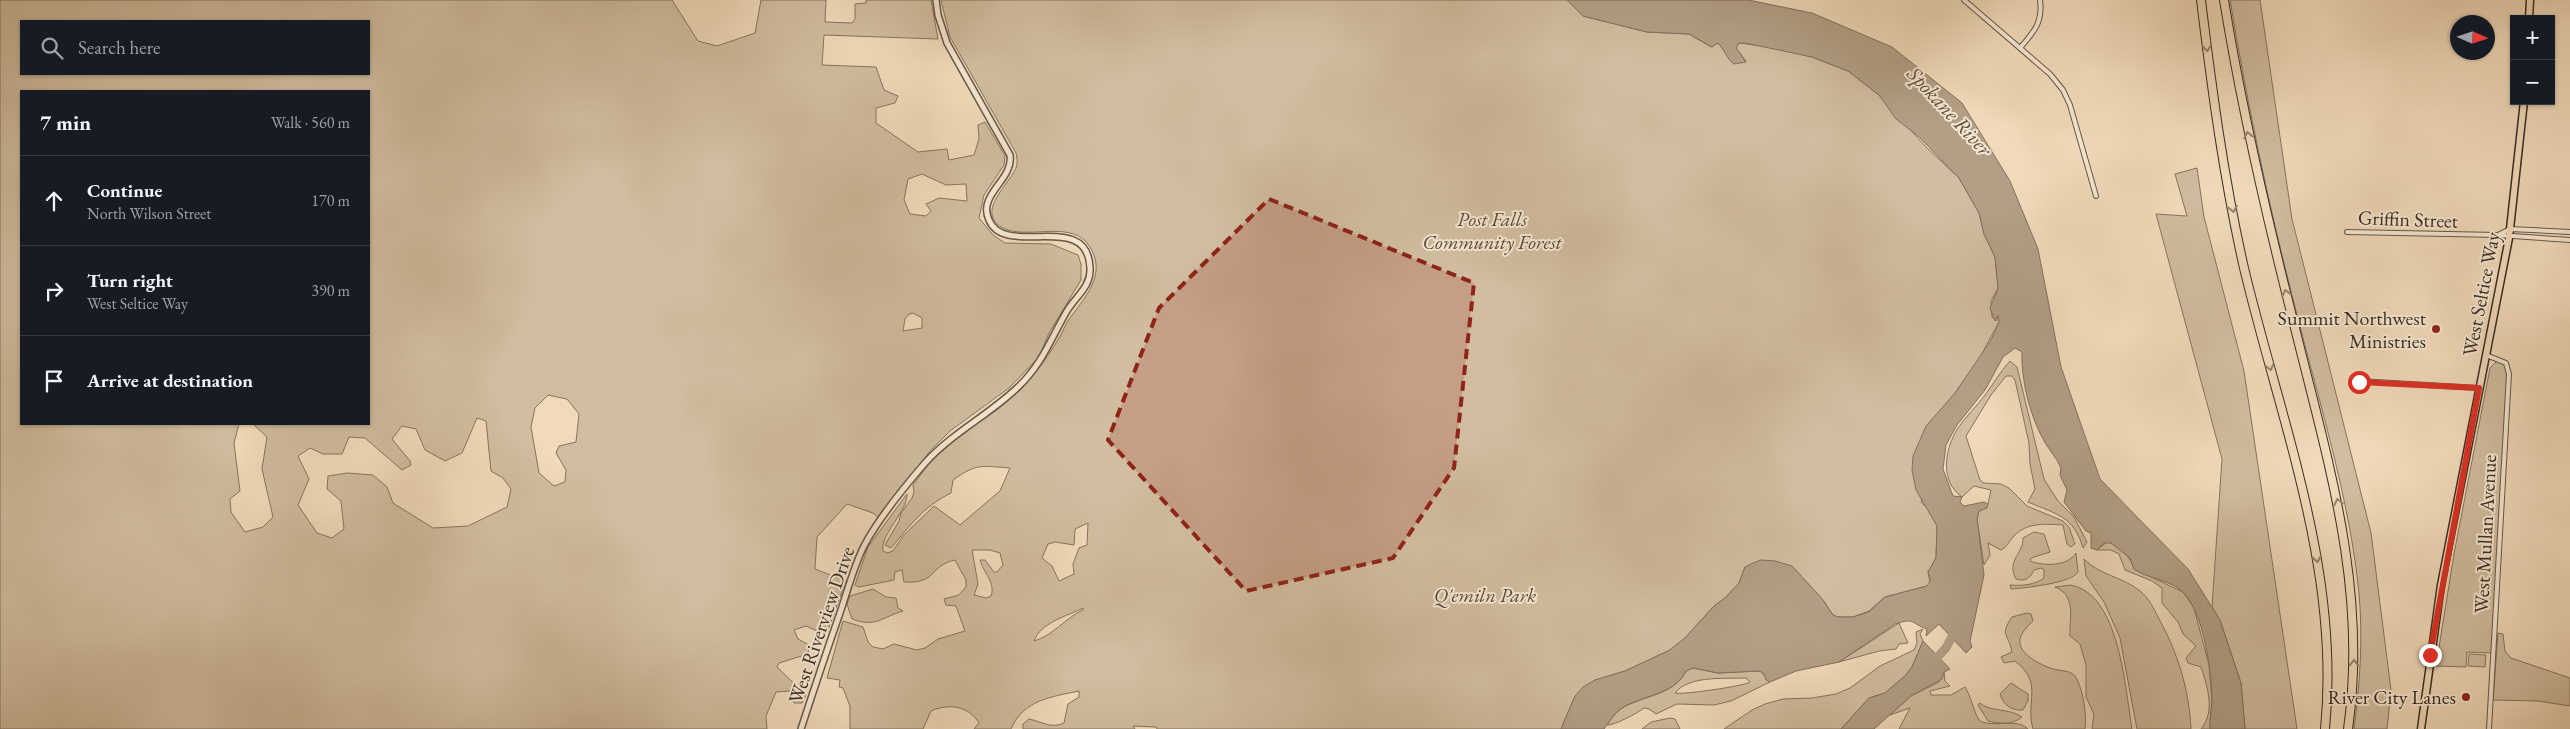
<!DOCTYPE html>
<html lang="en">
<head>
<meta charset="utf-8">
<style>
  body { margin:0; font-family:"EB Garamond",serif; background:#242831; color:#f1f3f6 }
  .controls { position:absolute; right:15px; top:15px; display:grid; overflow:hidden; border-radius:0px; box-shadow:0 1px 4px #0004 }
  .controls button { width:45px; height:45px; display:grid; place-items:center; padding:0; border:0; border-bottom:1px solid #363941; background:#171b24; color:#f1f3f6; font:25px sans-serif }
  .compass { position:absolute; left:2450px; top:15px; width:45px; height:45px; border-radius:50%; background:#171b24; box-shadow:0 1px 4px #0004; rotate:93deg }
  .stop { position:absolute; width:15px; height:15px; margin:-11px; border:4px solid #d93025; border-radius:50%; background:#fff }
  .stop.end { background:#d93025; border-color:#fff; box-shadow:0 1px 5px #0008 }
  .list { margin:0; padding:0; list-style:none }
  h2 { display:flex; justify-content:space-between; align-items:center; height:65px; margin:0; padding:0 20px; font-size:21px }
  h2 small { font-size:16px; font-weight:400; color:#9ea1a6 }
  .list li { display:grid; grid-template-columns:32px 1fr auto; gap:15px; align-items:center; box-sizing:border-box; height:90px; padding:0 20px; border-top:1px solid #363941 }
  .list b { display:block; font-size:19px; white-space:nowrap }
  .list p { margin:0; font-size:16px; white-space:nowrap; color:#9ea1a6 }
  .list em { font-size:16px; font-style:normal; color:#9ea1a6 }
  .icon { flex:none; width:28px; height:28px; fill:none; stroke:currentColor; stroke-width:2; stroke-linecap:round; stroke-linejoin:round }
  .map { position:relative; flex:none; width:2570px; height:729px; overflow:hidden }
  .search { position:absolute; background:#171b24; box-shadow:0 1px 4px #0004; left:20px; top:20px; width:350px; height:55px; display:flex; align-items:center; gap:12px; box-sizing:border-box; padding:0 18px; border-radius:0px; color:#9ea1a6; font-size:19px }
  .panel { position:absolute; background:#171b24; box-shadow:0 1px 4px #0004; left:20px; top:90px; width:350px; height:335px; border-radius:0px }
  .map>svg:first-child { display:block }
</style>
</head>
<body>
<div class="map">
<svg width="2570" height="729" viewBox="0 0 2570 729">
  <rect width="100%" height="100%" fill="#f1daba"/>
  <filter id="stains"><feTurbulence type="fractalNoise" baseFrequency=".004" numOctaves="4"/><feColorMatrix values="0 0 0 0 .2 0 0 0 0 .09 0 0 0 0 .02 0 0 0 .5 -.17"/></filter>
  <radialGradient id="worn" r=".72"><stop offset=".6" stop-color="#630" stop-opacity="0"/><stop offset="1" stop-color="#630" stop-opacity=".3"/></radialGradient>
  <g fill="#d1bda0" stroke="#847560" fill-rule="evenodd">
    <path d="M0,0H672L698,41L717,46L755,33L761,0H826L825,22L852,23L855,19V4L866,3V0H931L938,39L824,35L822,65L876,67L884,90L898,96L895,103L876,108V123L918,152L947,149L949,160L974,155L979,139L978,125L985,122L1005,156L1004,165L984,195L979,218L993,235L1005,243L1051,244L1078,255L1081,264V280L1049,333L1039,357L1009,388L950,431L931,450L878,517L873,513L847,504L817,537L815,569L846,581L826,635L806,626L794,630L798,639L809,645L808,654L779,663L777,667L806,695L802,703H794L790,691L776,692L766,716L767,729H0ZM21,21H369V74H21ZM21,91H369V424H253L267,437L262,469L273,517L263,527L245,532L231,512L230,499L240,491L234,443L239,424H21ZM922,174L946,185L966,184L967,201L939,198L926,204L931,211L926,216L910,214L904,200L908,179ZM913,313L922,318V328L903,331L905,319L909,314ZM548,395L567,399L579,414L576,442L559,446L556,453L566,470L565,482L554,486L539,473L531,427L535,408ZM477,418L486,421L491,471L503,478L511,489L507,507L468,526L433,528L393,503L387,487L373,475L347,473L328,476L327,489L341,501L344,529L332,538L317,533L298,505L309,479L298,456L310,448L323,454H342L349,437L365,438L402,470L411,465L410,461L392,439L402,426L416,429L425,450L445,461L462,453Z"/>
    <path d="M941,0H1567L1583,16L1647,32L1689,34L1711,47L1718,43L1726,53L1746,61L1736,48L1739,43L1770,47L1812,57L1848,71L1879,95L1926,147L1959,178L1979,213L1984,234L1995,257L1998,288L1991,301L1992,317L1996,321L1999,315V322L1979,359L1955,393L1921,502L1929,510L1937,526L1936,558L1928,572L1930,584L1927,586L1885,597L1869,611L1853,617H1838L1833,615L1823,600L1792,566L1745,567L1739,583L1725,598L1714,606L1685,638L1670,650L1625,671L1595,680L1575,696L1561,729H1157L1156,727L1133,726L1135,729H1023V724L1029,719C1043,722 1051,729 1064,723L1068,704L1079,697V691C1051,697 1023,700 1011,729H974L979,723C969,706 949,703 931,711L923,729H850V706L843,688L839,687L840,680L827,678L843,621L863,627L868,642L873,647L883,649L894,644L917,650L925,648L938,639L965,631L956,606L946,605L944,599L959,595L966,587V580L955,560C928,566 938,584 904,582L902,570L895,572L894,580L859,587L855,585L868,547L907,494C908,511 880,534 883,551L887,553L893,551L903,536L934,506L960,525L1000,491L1010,468C981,466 977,463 953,480L951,493C923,507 911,524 891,548L885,545L899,521L901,513L912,498L914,492L913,485C926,467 941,449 959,435C976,423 994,414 1009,400C1029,383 1046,360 1059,338C1063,332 1065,324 1070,318C1085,297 1107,275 1090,247C1074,220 1032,238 1008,230C971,216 1008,186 1016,168C1018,164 1017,157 1016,153L950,37ZM1088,523L1087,545L1079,548L1073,564L1074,574L1059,581L1052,566L1042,558L1048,544L1055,542L1074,545L1075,529ZM972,550H990L1000,553L1003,565L997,572H994L985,560H980C983,572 996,583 991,596L986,598L974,595L978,584ZM1083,608V610C1065,618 1053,636 1034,641C1040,623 1067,616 1083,608Z"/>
    <path d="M2230,0H2260L2292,219L2371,533L2391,690L2387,729H2354C2360,685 2363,638 2359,593C2349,495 2318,399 2294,303C2268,202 2247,102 2230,0Z"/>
    <polygon points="2197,168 2204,217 2244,371 2297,729 2245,729 2241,683 2220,620 2212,607 2222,459 2156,214 2187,216 2175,174"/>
    <path d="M2010,361L2017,367L2044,479L2058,501L2074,517L2087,542L2083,548C2074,516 2056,514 2028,502L2035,489L2030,464L2029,443L2015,380L2012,376H2006L1991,395L1966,436L1980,480L1984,483L2001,484L2009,488L2027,506L2063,521L2069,527L2075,544L2071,547L2067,544L2063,525C2046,524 2027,522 2014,536C2009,541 2008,546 2001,550L1988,543L1990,555L1984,565L1977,519L1979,511L1988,504L1991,490L1974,486L1962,497C1939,481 1945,448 1958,428C1966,416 1977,406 1985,395C1994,383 2000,372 2010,361Z"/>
    <polygon points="2497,361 2504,364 2508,373 2492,653 2467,652 2466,667 2436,666 2454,554 2490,368"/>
    <path d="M2034,532L2044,534L2050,552L2031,558L2030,561C2043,566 2067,567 2076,553L2078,572C2072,583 2025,588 2011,589L2010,585C2022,586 2035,585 2044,578V570L2041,568L2034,570C2030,578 2026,582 2016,579C2006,560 2024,553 2023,538Z"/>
    <path d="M2107,542C2119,544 2131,558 2134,569L2183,592L2194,608L2209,665L2212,700L2210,729H2201C2216,711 2207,686 2201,667L2188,663L2186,658L2196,646L2183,634L2178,622L2162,603V588L2152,581L2125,570L2119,554L2111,550H2097Z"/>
    <path d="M2084,559C2099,575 2123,577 2140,591C2149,598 2154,609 2159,619C2178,653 2189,690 2191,729H2137L2120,638L2104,602L2086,576Z"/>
    <path d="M2070,585C2120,593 2125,689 2132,729H2092L2094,714L2086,697V665L2080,644L2070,636C2069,617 2077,596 2055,587Z"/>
    <path d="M873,589L886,597L896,598L898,608L903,611C882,617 876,628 852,619L847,604L850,596Z"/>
    <path d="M2027,613L2031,614L2033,621C2029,625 2023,631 2021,636C2014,653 2041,665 2053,669C2060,671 2070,670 2075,676C2083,688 2087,715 2085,729H2033C2025,701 2044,683 2015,661L2004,663L2001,657L2012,652C2009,634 1999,636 2012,617Z"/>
    <polygon points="1899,623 1908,643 1899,644 1896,649 1879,651 1839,662"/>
    <polygon points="1923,629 1920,634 1923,641 1912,667 1906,675 1885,693 1869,698 1841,729 1724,729 1752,710 1765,704 1783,699 1812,698 1836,694 1850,688 1880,666 1914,650 1917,643 1916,632"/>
    <polygon points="2498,633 2503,634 2505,651 2511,658 2570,678 2570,706 2538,701 2493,700"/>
    <polygon points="2469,654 2486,655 2485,667 2468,666"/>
    <path d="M1693,668L1718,673L1760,671L1770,682L1731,701L1714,705L1677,704L1656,714L1649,709L1644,708C1638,713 1613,726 1607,725C1611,719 1616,712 1622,708C1643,696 1676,694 1686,671ZM1746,678L1750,682C1745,686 1682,695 1675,693C1689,675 1725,679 1746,678Z"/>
    <path d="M1944,672L1945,681L1950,686L1930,691L1931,695H1951L1965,687C1971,696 1973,710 1979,720C1991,729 2017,717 2028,729H1899L1910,708L1890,715L1911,696L1939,682Z"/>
    <path d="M2011,683L2028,694V701L2023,710C2012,711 2003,705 2000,694Z"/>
    <path d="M1980,703C1989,712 2010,708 2022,717C2013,725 1999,724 1988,721L1978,705Z"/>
    <polygon points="1670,718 1675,719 1680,729 1642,729 1651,722"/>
  </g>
  <g fill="#b29f86" stroke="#81715e">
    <path d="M1567,0H1748L1812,13L1892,47L1962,103L2010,181L2038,249L2061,367L2100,479L2188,569L2220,620L2241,683L2245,729H2210C2209,719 2212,709 2212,698C2211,670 2204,613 2183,592C2171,580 2148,579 2134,569L2130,558L2111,543H2104L2097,550L2091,548V533L2086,531L2064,502L2067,490L2060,475L2061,468C2056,456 2046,447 2041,435C2029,412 2021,378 2022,352L2015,348L2003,357L1985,390L1957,425L1946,445L1943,469L1953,496L1962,497L1960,502L1964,506L1984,502L1988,504L1987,508L1979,511L1977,519L1984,575L1970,641L1972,647L1966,653L1939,624L1926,636L1927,629C1911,624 1916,617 1895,624L1839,662L1796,671L1770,682L1766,680L1764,674L1760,671L1718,673L1693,668L1686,671C1675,695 1642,695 1622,708C1614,713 1609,722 1604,729H1561L1575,696L1583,687L1595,680L1625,671L1670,650L1685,638L1714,606L1725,598L1739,583L1745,567L1753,563L1761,560L1775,561L1792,566L1823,600L1833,615L1838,617H1853L1869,612L1885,597L1927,586L1931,580L1928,572L1936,558L1937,526L1916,490L1912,470L1913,456L1926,426L1955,393L1991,340L1999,322L1998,315L1995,321L1990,308L1998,288L1995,257L1984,234L1979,213L1959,178L1918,136L1896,119L1879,95L1848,71L1812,57L1745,43H1739L1736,48L1746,62L1734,64C1726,58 1725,50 1718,43L1712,47L1689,34L1647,32L1583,16Z"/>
    <polygon points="1923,641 1950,669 1944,672 1942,679 1911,696 1874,729 1841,729 1869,698 1885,693 1906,675 1912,667"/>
  </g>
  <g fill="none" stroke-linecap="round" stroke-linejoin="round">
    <polyline stroke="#b29f86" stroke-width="9" points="1930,665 1946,648 1957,627"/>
    <g stroke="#665847" stroke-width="6">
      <g id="minor">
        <polyline points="1964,0 2050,74 2063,90 2070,105 2096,196"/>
        <path d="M2020,48C2034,32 2043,22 2040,0"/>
        <polyline points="2347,232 2498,235 2570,240"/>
        <polyline points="2498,235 2510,229 2570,232"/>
        <polyline points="2486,355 2506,363 2509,374 2489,729"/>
        <polyline points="2358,381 2479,388"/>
      </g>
    </g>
    <g stroke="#665847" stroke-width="8">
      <path id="tertiary" d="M801,729C814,689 827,650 841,610C848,589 854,566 864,546C877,521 906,485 925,463C952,433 989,415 1018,387C1043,363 1051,338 1067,311C1076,296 1091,287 1090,268C1088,209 1005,259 989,220C977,194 1014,180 1010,155L947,43L938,15L936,0"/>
    </g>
    <g stroke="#372d21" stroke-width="9">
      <g id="primary">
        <polyline points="2529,19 2530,0"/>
        <polyline points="2421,729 2441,585 2509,238 2524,101"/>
      </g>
    </g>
    <g stroke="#372d21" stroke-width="10">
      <g id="motorway">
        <path d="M2201,0C2212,90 2224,180 2244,268C2280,419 2341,571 2325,729"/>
        <path d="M2224,0C2242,111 2267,219 2295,328C2328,462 2368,589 2348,729"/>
      </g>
    </g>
    <use href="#minor" stroke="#f6e7d2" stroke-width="4"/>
    <use href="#tertiary" stroke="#f6e7d2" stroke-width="5"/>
    <use href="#primary" stroke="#f1daba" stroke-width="6"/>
    <use href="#motorway" stroke="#f1daba" stroke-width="8"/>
  </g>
  <defs><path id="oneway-chevron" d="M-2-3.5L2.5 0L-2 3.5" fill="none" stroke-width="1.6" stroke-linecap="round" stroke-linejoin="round" transform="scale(1.25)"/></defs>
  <g stroke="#94846e">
    <use href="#oneway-chevron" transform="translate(2207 48) rotate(83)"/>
    <use href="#oneway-chevron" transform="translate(2248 135) rotate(-102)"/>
    <use href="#oneway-chevron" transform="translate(2233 209) rotate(79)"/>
    <use href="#oneway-chevron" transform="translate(2286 293) rotate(-104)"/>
    <use href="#oneway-chevron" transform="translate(2270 367) rotate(76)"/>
    <use href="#oneway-chevron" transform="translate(2338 502) rotate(-102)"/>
    <use href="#oneway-chevron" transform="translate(2317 559) rotate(81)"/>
    <use href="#oneway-chevron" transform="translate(2354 663) rotate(-88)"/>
  </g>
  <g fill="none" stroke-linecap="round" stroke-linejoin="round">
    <polyline stroke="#d93025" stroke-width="6" points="2359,382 2479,388 2430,655"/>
  </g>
  <path fill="#8f2418" fill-opacity="0.2" stroke="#8f2418" stroke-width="4" stroke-dasharray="10 6" stroke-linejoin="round" d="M1269,199L1474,283L1454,468L1393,558L1246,591L1108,440L1159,308Z"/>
  <g fill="#8f2418" stroke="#f6e7d2" stroke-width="2">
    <circle cx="2436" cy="329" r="5"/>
    <circle cx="2466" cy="697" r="5"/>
  </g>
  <g text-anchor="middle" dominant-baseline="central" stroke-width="4" stroke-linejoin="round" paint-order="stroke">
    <g font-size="20" font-style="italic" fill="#564a3a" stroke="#f6e7d2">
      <text x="1492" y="219">Post Falls<tspan x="1492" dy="23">Community Forest</tspan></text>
      <text x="1485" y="595">Q'emiln Park</text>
    </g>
    <g font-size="20" fill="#372d21" stroke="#f6e7d2">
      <text transform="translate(2408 219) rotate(2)">Griffin Street</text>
      <text transform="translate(2481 294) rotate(-79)">West Seltice Way</text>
      <text transform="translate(2485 534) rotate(-87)">West Mullan Avenue</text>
      <text transform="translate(821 625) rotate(-71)">West Riverview Drive</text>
    </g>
    <g font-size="20" fill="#372d21" stroke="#f6e7d2" text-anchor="end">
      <text x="2426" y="318">Summit Northwest<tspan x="2426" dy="23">Ministries</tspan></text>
      <text x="2456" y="697">River City Lanes</text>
    </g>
    <g font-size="21" font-style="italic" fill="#5c4f3f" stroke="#f6e7d2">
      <text transform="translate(1950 111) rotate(47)">Spokane River</text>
    </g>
  </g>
  <rect width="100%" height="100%" filter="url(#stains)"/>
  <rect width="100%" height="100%" fill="url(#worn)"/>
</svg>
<div class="controls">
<button>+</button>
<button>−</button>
</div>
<svg class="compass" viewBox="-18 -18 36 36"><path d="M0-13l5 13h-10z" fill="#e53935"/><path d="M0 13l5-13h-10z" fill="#9ea1a6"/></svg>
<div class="stop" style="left:2359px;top:382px"></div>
<div class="stop end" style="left:2430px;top:655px"></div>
<div class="search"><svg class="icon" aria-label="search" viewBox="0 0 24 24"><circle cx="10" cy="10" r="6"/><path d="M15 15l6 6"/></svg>Search here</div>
<section class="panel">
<h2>7 min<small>Walk · 560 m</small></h2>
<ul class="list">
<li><svg class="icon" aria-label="ahead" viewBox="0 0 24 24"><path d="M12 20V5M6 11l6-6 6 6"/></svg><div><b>Continue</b><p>North Wilson Street</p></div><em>170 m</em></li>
<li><svg class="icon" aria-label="right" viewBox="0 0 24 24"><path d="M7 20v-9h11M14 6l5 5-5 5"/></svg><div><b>Turn right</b><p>West Seltice Way</p></div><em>390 m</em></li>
<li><svg class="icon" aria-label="arrive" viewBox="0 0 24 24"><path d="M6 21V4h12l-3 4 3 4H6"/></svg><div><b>Arrive at destination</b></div></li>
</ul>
</section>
</div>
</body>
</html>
